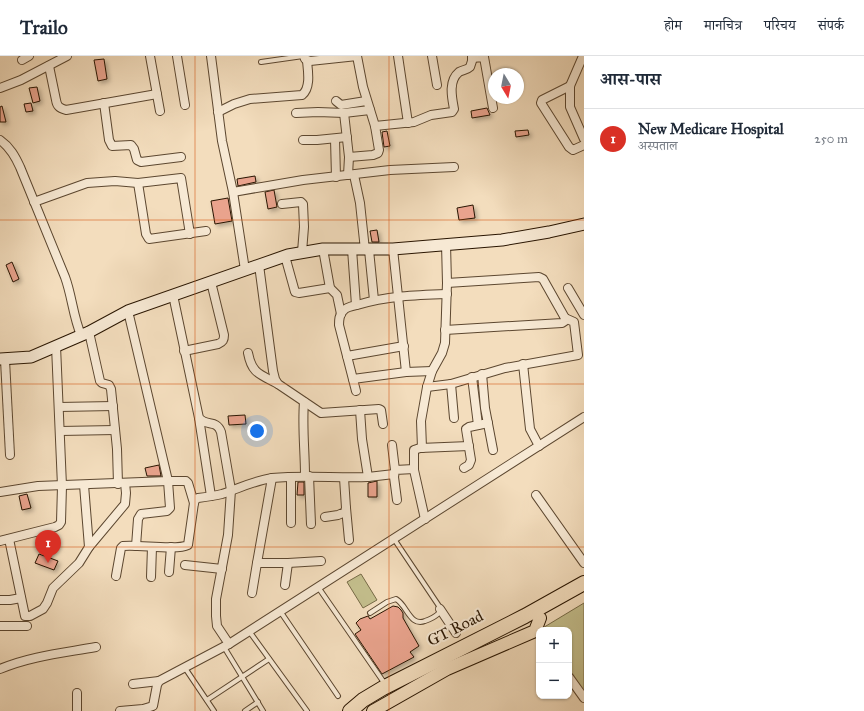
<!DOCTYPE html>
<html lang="hi">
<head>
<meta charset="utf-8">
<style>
  body { margin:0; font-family:"IM FELL Great Primer","Noto Serif Devanagari",serif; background:#f6f6f7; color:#1f2937 }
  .controls { position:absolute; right:12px; bottom:12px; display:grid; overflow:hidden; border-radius:8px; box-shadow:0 1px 3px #0004 }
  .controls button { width:36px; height:36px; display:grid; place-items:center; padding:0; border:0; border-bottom:1px solid #e0e1e3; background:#fff; color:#1f2937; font:20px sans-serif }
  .compass { position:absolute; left:488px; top:12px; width:36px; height:36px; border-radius:50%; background:#fff; box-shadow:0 1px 3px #0004; rotate:170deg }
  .you { position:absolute; left:257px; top:375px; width:14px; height:14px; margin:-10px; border:3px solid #fff; border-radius:50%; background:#1a73e8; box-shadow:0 0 0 6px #1a73e833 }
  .badge { display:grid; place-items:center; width:26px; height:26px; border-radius:50%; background:#d93025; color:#fff; font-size:13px; font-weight:700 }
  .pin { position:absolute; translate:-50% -33px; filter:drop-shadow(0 1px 2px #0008) }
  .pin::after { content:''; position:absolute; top:21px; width:14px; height:12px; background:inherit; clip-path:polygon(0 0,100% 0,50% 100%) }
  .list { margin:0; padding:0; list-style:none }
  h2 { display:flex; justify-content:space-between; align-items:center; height:52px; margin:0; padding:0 16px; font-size:17px }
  h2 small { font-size:13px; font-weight:400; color:#747a83 }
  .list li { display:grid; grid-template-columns:26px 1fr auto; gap:12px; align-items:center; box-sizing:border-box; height:60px; padding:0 16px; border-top:1px solid #e0e1e3 }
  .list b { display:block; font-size:15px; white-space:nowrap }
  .list p { margin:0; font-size:13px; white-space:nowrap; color:#747a83 }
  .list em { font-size:13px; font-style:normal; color:#747a83 }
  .map { position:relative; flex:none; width:584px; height:655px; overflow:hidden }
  header { display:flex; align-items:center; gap:24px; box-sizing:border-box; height:56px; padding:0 20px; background:#fff; border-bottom:1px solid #e0e1e3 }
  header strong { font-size:19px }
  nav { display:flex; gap:22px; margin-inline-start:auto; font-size:14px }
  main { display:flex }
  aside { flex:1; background:#fff }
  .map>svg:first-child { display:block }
</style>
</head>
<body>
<header>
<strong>Trailo</strong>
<nav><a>होम</a><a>मानचित्र</a><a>परिचय</a><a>संपर्क</a></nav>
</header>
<main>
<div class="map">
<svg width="584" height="655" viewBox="0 0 584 655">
  <defs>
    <filter id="shadow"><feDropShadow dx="2.5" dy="2.5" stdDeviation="2" flood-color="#0004"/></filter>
  </defs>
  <rect width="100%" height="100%" fill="#f3ddbd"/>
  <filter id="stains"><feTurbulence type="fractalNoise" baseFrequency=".005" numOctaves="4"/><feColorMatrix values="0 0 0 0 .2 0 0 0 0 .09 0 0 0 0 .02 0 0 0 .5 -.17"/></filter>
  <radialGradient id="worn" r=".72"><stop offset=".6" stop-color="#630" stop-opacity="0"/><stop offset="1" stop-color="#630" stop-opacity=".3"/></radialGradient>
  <g fill="#c3be8c" stroke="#766a46">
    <polygon points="361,518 377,544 363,552 347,526"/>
    <polygon points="584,547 584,636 569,614 569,574 541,573"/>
  </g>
  <g fill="#e9a38d" stroke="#291501" filter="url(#shadow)">
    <polygon points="104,3 107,23 98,25 94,4"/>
    <polygon points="37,31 40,45 33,47 29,32"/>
    <polygon points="31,47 33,55 26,56 24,48"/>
    <polygon points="2,50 6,66 0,66 0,51"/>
    <polygon points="487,52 490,59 472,62 471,55"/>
    <polygon points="528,74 529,79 516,81 515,75"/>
    <polygon points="387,75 390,90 384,91 382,76"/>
    <polygon points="255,120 256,126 238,130 237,123"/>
    <polygon points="274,134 277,151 268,153 265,136"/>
    <polygon points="228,142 232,165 215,168 211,145"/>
    <polygon points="473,149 475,162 459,164 457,152"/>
    <polygon points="377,174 379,186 372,186 370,175"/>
    <polygon points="12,206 19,223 13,226 6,209"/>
    <polygon points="245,359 246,368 229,369 228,360"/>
    <polygon points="159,409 161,420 147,420 145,412"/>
    <polygon points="377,425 377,441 368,441 368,427"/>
    <polygon points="298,426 304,426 304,439 297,439"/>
    <polygon points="27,438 31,452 22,454 19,440"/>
    <polygon points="39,498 58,505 54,514 35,507"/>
    <polygon points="393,550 398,551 401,554 403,557 403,562 419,590 410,596 414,601 382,618 355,578 361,574 356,567 360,563 368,560 370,563"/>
  </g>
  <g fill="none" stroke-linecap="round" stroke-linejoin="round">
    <g stroke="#5c4730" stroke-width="6">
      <g id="lane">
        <polyline points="261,6 303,0"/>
        <polyline points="318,531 385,628"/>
        <polyline points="280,555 338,640"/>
        <path d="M370,557L387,546L396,543C407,549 410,571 425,565C431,563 435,561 439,557V550L394,483"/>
        <polyline points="249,575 307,655"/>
        <polyline points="224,591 263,655"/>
        <polyline points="185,612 214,655"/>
        <polyline points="207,644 269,603"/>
        <polyline points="245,655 258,646"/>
      </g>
    </g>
    <g stroke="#5c4730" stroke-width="10">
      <g id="street">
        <polyline points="150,0 160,55"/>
        <polyline points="177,0 185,49"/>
        <polyline points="211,0 222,85 233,136 245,214"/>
        <polyline points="304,0 305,3 310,5 357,0"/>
        <polyline points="398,0 408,67"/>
        <polyline points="432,0 437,29"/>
        <polyline points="583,0 570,30 570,51 584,83"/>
        <polyline points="472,2 484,1 493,52"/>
        <polyline points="22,4 29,0"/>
        <path d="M49,10L56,44C57,50 59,52 66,54L157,38"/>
        <polyline points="570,30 542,44 541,47 569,91 573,94 584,89"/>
        <polyline points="0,32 21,24 67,0"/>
        <polyline points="336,45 341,49 366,45"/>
        <polyline points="104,47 109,84 112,90 131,89 134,93 137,104 141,106 181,101"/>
        <path d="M218,56L234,48L250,43L302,39C311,32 308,15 307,5"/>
        <polyline points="296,57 318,56 344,57 370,54"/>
        <polyline points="344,57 349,101 348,119"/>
        <path d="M375,70L414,66L431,59L452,56L454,53C452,42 448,25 459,16C462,14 467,14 470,11L472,5V0"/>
        <polyline points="335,83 336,121"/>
        <path d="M0,84C10,91 15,100 20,111L65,221C72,240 73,260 81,279"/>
        <polyline points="303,84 317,84 347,81"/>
        <polyline points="349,101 373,99 378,97 379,94 375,70 363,31 357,0"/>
        <polyline points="354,119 360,147 365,194"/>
        <polyline points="138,127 146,178 149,183 206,175"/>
        <polyline points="233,136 303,124 390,114 454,111"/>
        <polyline points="34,146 87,127 115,125 138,127 181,122 190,178"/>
        <polyline points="282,148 301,146 303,148 304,171 302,196"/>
        <polyline points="323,193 330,232 337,239 341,258"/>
        <polyline points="352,193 356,249"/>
        <polyline points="393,193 406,316"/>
        <polyline points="369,194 374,244"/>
        <polyline points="285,200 295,236 299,237 330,232"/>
        <polyline points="259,209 273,315 275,323 278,328 321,357 379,353 381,354 383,368"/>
        <polyline points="568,232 584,259"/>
        <path d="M173,239L199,362C207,371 216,363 221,376L231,434L228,479L216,543V560L217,570L229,588"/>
        <polyline points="445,274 562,267 565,265 565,262 543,223 539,221 447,227"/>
        <polyline points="89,276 100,325 102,327 109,329 111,333 117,393 118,428"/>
        <path d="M184,295L218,288C223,286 224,284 224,279L211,226"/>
        <path d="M248,297C252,318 260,318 278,328"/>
        <polyline points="347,300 404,290"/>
        <polyline points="5,304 10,399"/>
        <polyline points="523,308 530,373 539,390"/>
        <polyline points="482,318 485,352 493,394"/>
        <polyline points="472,321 478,369"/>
        <polyline points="353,323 406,316 432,315"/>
        <polyline points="451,328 454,362"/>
        <polyline points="427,331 451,328 505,312 578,299 574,266 565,262"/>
        <path d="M356,335L339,269C339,264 339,259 343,255C346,251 352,250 357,249C386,240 416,239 447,238"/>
        <path d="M304,346C302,371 305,395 305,420"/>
        <polyline points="59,351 113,350"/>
        <polyline points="199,362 211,440"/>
        <polyline points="60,375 115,374"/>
        <polyline points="392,389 395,414"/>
        <polyline points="422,392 421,365 427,331 432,315 442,297 445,287 447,227 446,188"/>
        <polyline points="464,412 469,409 471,404 466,373 469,371 488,367"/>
        <polyline points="309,420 311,468"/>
        <polyline points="368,421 394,418"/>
        <polyline points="272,422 257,507 288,507 321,505"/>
        <polyline points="0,436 38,430 168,425 128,255"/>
        <polyline points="536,439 584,507"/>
        <polyline points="397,444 394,421 395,414 414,413"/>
        <polyline points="346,452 349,484"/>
        <polyline points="325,461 338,459 345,456 346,452 344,422"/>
        <polyline points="425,463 414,414 414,394 420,392 469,390"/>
        <polyline points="291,467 291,421"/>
        <polyline points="9,483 25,560 30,560 43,553 47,547 53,532 79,507 89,491 84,429"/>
        <polyline points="0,485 55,471 59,469 61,466 62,430 56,290"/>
        <polyline points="136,490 138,463 141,458 167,455 170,452 168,425 186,425 188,427 194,447"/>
        <polyline points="89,491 125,448 126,437 125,427"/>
        <polyline points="185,509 222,513"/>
        <polyline points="169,516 171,491"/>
        <path d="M116,520L121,492L123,490C138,488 176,495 188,489L194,447L195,444L198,442C206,441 214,440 222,438C240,432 253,425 272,422C304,419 336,422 368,421L362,383L360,354"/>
        <polyline points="151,521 152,491"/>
        <polyline points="285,529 288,507"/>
        <polyline points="252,537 257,507"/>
        <polyline points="0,544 10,544 21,542"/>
        <polyline points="440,553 456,577"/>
        <polyline points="0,570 27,570"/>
        <path d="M0,613C31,600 63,597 96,591"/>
        <polyline points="569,621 584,642"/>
        <polyline points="133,628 159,625"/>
        <polyline points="77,637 77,655"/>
        <polyline points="120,655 143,653 153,650 157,629 159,625 229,588 584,361"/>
      </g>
    </g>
    <g stroke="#291501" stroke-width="13">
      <polyline id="secondary" points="0,303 31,301 89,276 128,255 288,199 323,193 393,193 502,184 549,176 584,168"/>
    </g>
    <g stroke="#291501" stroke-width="14">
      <polyline id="primary" points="373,655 447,613 535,575 540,562"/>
    </g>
    <g stroke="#291501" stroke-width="16">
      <polyline id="highway" points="350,655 363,644 383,632 525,560 584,527"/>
    </g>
    <use href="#lane" stroke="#f7e9d4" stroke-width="4"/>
    <use href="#street" stroke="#f7e9d4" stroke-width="8"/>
    <use href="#secondary" stroke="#f7e9d4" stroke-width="11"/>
    <use href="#primary" stroke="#f3ddbd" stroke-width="12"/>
    <use href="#highway" stroke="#f3ddbd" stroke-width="14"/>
  </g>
  <path fill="none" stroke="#d5520b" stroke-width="1" stroke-opacity="0.55" d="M195,0V655M389,0V655M0,164H584M0,328H584M0,491H584"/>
  <g text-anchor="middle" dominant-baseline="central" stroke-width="4" stroke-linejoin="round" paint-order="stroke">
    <g font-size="16" fill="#291501" stroke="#f7e9d4">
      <text transform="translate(455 572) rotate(-27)">GT Road</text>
    </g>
  </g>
  <rect width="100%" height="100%" filter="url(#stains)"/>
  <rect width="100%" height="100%" fill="url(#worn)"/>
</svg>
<div class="controls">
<button>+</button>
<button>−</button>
</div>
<svg class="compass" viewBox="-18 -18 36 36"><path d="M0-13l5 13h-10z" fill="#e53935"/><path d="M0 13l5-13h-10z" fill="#747a83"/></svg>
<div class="you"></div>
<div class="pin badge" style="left:48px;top:507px">1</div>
</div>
<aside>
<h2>आस-पास<small></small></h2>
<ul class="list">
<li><span class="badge">1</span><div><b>New Medicare Hospital</b><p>अस्पताल</p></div><em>250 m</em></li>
</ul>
</aside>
</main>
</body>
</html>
